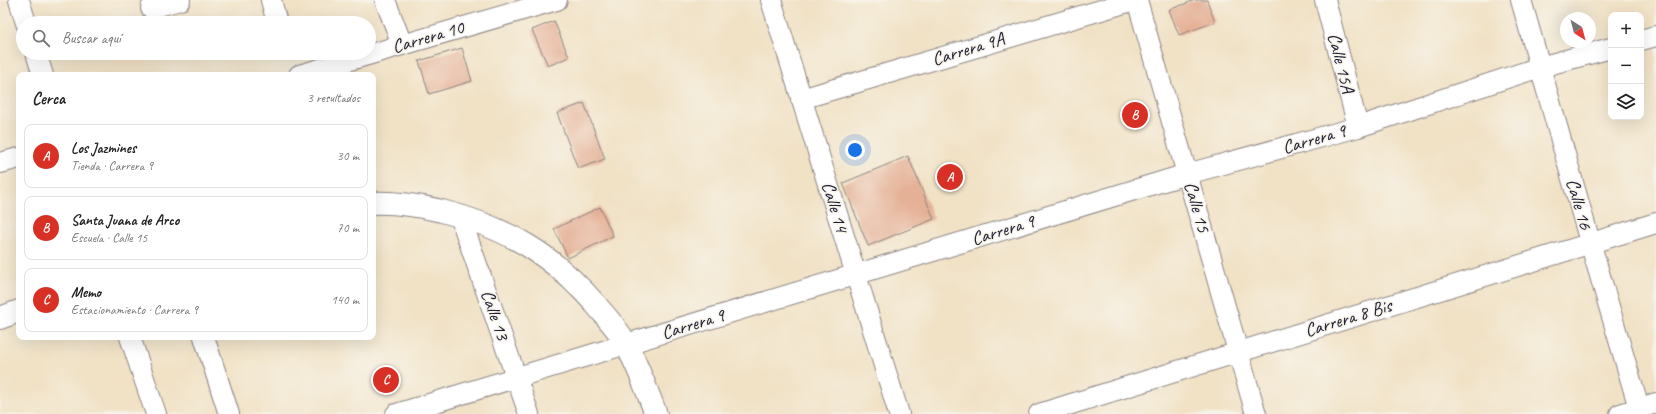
<!DOCTYPE html>
<html lang="es">
<head>
<meta charset="utf-8">
<style>
  body { margin:0; font-family:Caveat,sans-serif; background:#f2f2f2; color:#222 }
  .controls { position:absolute; right:12px; top:12px; display:grid; overflow:hidden; border-radius:8px; box-shadow:0 4px 16px #0002 }
  .controls button { width:36px; height:36px; display:grid; place-items:center; padding:0; border:0; border-bottom:1px solid #e0e0e0; background:#fff; color:#222; font:20px sans-serif }
  .compass { position:absolute; left:1560px; top:12px; width:36px; height:36px; border-radius:50%; background:#fff; box-shadow:0 4px 16px #0002; rotate:144deg }
  .you { position:absolute; left:855px; top:150px; width:14px; height:14px; margin:-10px; border:3px solid #fff; border-radius:50%; background:#1a73e8; box-shadow:0 0 0 6px #1a73e833 }
  .badge { display:grid; place-items:center; width:26px; height:26px; border-radius:50%; background:#d93025; color:#fff; font-size:13px; font-weight:700 }
  .pin { position:absolute; translate:-50% -50%; border:2px solid #fff; box-shadow:0 1px 4px #0006 }
  .list { margin:0; padding:0; list-style:none }
  h2 { display:flex; justify-content:space-between; align-items:center; height:52px; margin:0; padding:0 16px; font-size:17px }
  h2 small { font-size:13px; font-weight:400; color:#767676 }
  .list li { display:grid; grid-template-columns:26px 1fr auto; gap:12px; align-items:center; box-sizing:border-box; height:64px; margin:0 8px 8px; padding:0 8px; border:1px solid #e0e0e0; border-radius:8px }
  .list b { display:block; font-size:15px; white-space:nowrap }
  .list p { margin:0; font-size:13px; white-space:nowrap; color:#767676 }
  .list em { font-size:13px; font-style:normal; color:#767676 }
  .icon { flex:none; width:22px; height:22px; fill:none; stroke:currentColor; stroke-width:2; stroke-linecap:round; stroke-linejoin:round }
  .map { position:relative; flex:none; width:1656px; height:414px; overflow:hidden }
  .search { position:absolute; background:#fff; box-shadow:0 4px 16px #0002; left:16px; top:16px; width:360px; height:44px; display:flex; align-items:center; gap:10px; box-sizing:border-box; padding:0 14px; border-radius:22px; color:#767676; font-size:15px }
  .panel { position:absolute; background:#fff; box-shadow:0 4px 16px #0002; left:16px; top:72px; width:360px; height:268px; border-radius:8px }
  .map>svg:first-child { display:block }
</style>
</head>
<body>
<div class="map">
<svg width="1656" height="414" viewBox="0 0 1656 414">
  <rect width="100%" height="100%" fill="#f7f3e8"/>
  <filter id="ink" filterUnits="userSpaceOnUse"><feTurbulence type="fractalNoise" baseFrequency=".025" numOctaves="2"/><feDisplacementMap in="SourceGraphic" scale="8" xChannelSelector="R" yChannelSelector="G"/><feConvolveMatrix kernelMatrix="1 2 1 2 8 2 1 2 1" color-interpolation-filters="sRGB"/></filter>
  <filter id="wash" filterUnits="userSpaceOnUse"><feTurbulence type="fractalNoise" baseFrequency=".012" numOctaves="4" result="noise"/><feDisplacementMap in="SourceGraphic" scale="16" xChannelSelector="R" yChannelSelector="G"/><feGaussianBlur stdDeviation="0.9" result="paint"/><feColorMatrix in="noise" values="0 0 0 0 0 0 0 0 0 0 0 0 0 0 0 0 0 1.4 0 .05"/><feComposite in="paint" operator="in"/></filter>
  <g filter="url(#wash)">
    <rect width="100%" height="100%" fill="#f1e2c6"/>
    <g id="blocks">
      <g fill="#e5b196">
        <polygon points="1195,0 1207,0 1215,22 1179,35 1169,10"/>
        <polygon points="554,21 569,57 548,66 532,30"/>
        <polygon points="462,48 472,81 429,94 419,61"/>
        <polygon points="584,103 605,159 578,169 557,113"/>
        <polygon points="908,156 934,219 868,246 843,183"/>
        <polygon points="600,207 613,236 568,258 554,229"/>
      </g>
    </g>
  </g>
  <g filter="url(#ink)">
    <use href="#blocks" fill-opacity="0" stroke="#8a8280" stroke-width="1"/>
    <g fill="none" stroke-linecap="round" stroke-linejoin="round">
      <g stroke="#8a8280" stroke-width="22">
        <g id="minor">
          <polyline points="19,0 26,23"/>
          <polyline points="271,0 277,23"/>
          <polyline points="385,0 402,44"/>
          <polyline points="771,0 899,414"/>
          <polyline points="1137,0 1256,414"/>
          <polyline points="1325,0 1358,127"/>
          <polyline points="1521,0 1590,242 1639,408"/>
          <polyline points="151,8 180,0"/>
          <polyline points="1641,40 1656,36"/>
          <polyline points="36,53 43,75"/>
          <polyline points="299,75 557,0"/>
          <polyline points="801,99 1135,0"/>
          <polyline points="0,163 19,158"/>
          <polyline points="460,216 529,414"/>
          <polyline points="130,337 156,414"/>
          <polyline points="204,337 229,414"/>
          <polyline points="396,414 1187,174 1358,127 1540,67 1611,48"/>
          <polyline points="1039,414 1656,223"/>
          <polyline points="1620,414 1656,403"/>
        </g>
      </g>
      <g stroke="#8a8280" stroke-width="24">
        <g id="primary">
          <path d="M373,203C396,202 420,206 442,211C508,228 552,254 597,306C607,318 619,330 626,344C638,366 647,391 656,414"/>
          <polyline points="0,318 19,311"/>
        </g>
      </g>
      <use href="#minor" stroke="#fff" stroke-width="20"/>
      <use href="#primary" stroke="#fff" stroke-width="22"/>
    </g>
  </g>
  <g text-anchor="middle" dominant-baseline="central" stroke-width="3" stroke-linejoin="round" paint-order="stroke">
    <g font-size="19" fill="#22223b" stroke="#f7f3e8">
      <text transform="translate(428 37) rotate(-16)">Carrera 10</text>
      <text transform="translate(968 49) rotate(-17)">Carrera 9A</text>
      <text transform="translate(1341 63) rotate(76)">Calle 15A</text>
      <text transform="translate(1314 139) rotate(-16)">Carrera 9</text>
      <text transform="translate(1579 204) rotate(74)">Calle 16</text>
      <text transform="translate(835 207) rotate(73)">Calle 14</text>
      <text transform="translate(1197 207) rotate(74)">Calle 15</text>
      <text transform="translate(1003 230) rotate(-17)">Carrera 9</text>
      <text transform="translate(495 315) rotate(71)">Calle 13</text>
      <text transform="translate(1348 318) rotate(-17)">Carrera 8 Bis</text>
      <text transform="translate(693 324) rotate(-17)">Carrera 9</text>
    </g>
  </g>
</svg>
<div class="controls">
<button>+</button>
<button>−</button>
<button><svg class="icon" aria-label="layers" viewBox="0 0 24 24"><path d="M12 4l9 5-9 5-9-5zM3 14l9 5 9-5"/></svg></button>
</div>
<svg class="compass" viewBox="-18 -18 36 36"><path d="M0-13l5 13h-10z" fill="#e53935"/><path d="M0 13l5-13h-10z" fill="#767676"/></svg>
<div class="you"></div>
<div class="pin badge" style="left:950px;top:177px">A</div>
<div class="pin badge" style="left:1135px;top:115px">B</div>
<div class="pin badge" style="left:386px;top:380px">C</div>
<div class="search"><svg class="icon" aria-label="search" viewBox="0 0 24 24"><circle cx="10" cy="10" r="6"/><path d="M15 15l6 6"/></svg>Buscar aquí</div>
<section class="panel">
<h2>Cerca<small>3 resultados</small></h2>
<ul class="list">
<li><span class="badge">A</span><div><b>Los Jazmines</b><p>Tienda · Carrera 9</p></div><em>30 m</em></li>
<li><span class="badge">B</span><div><b>Santa Juana de Arco</b><p>Escuela · Calle 15</p></div><em>70 m</em></li>
<li><span class="badge">C</span><div><b>Memo</b><p>Estacionamiento · Carrera 9</p></div><em>140 m</em></li>
</ul>
</section>
</div>
</body>
</html>
